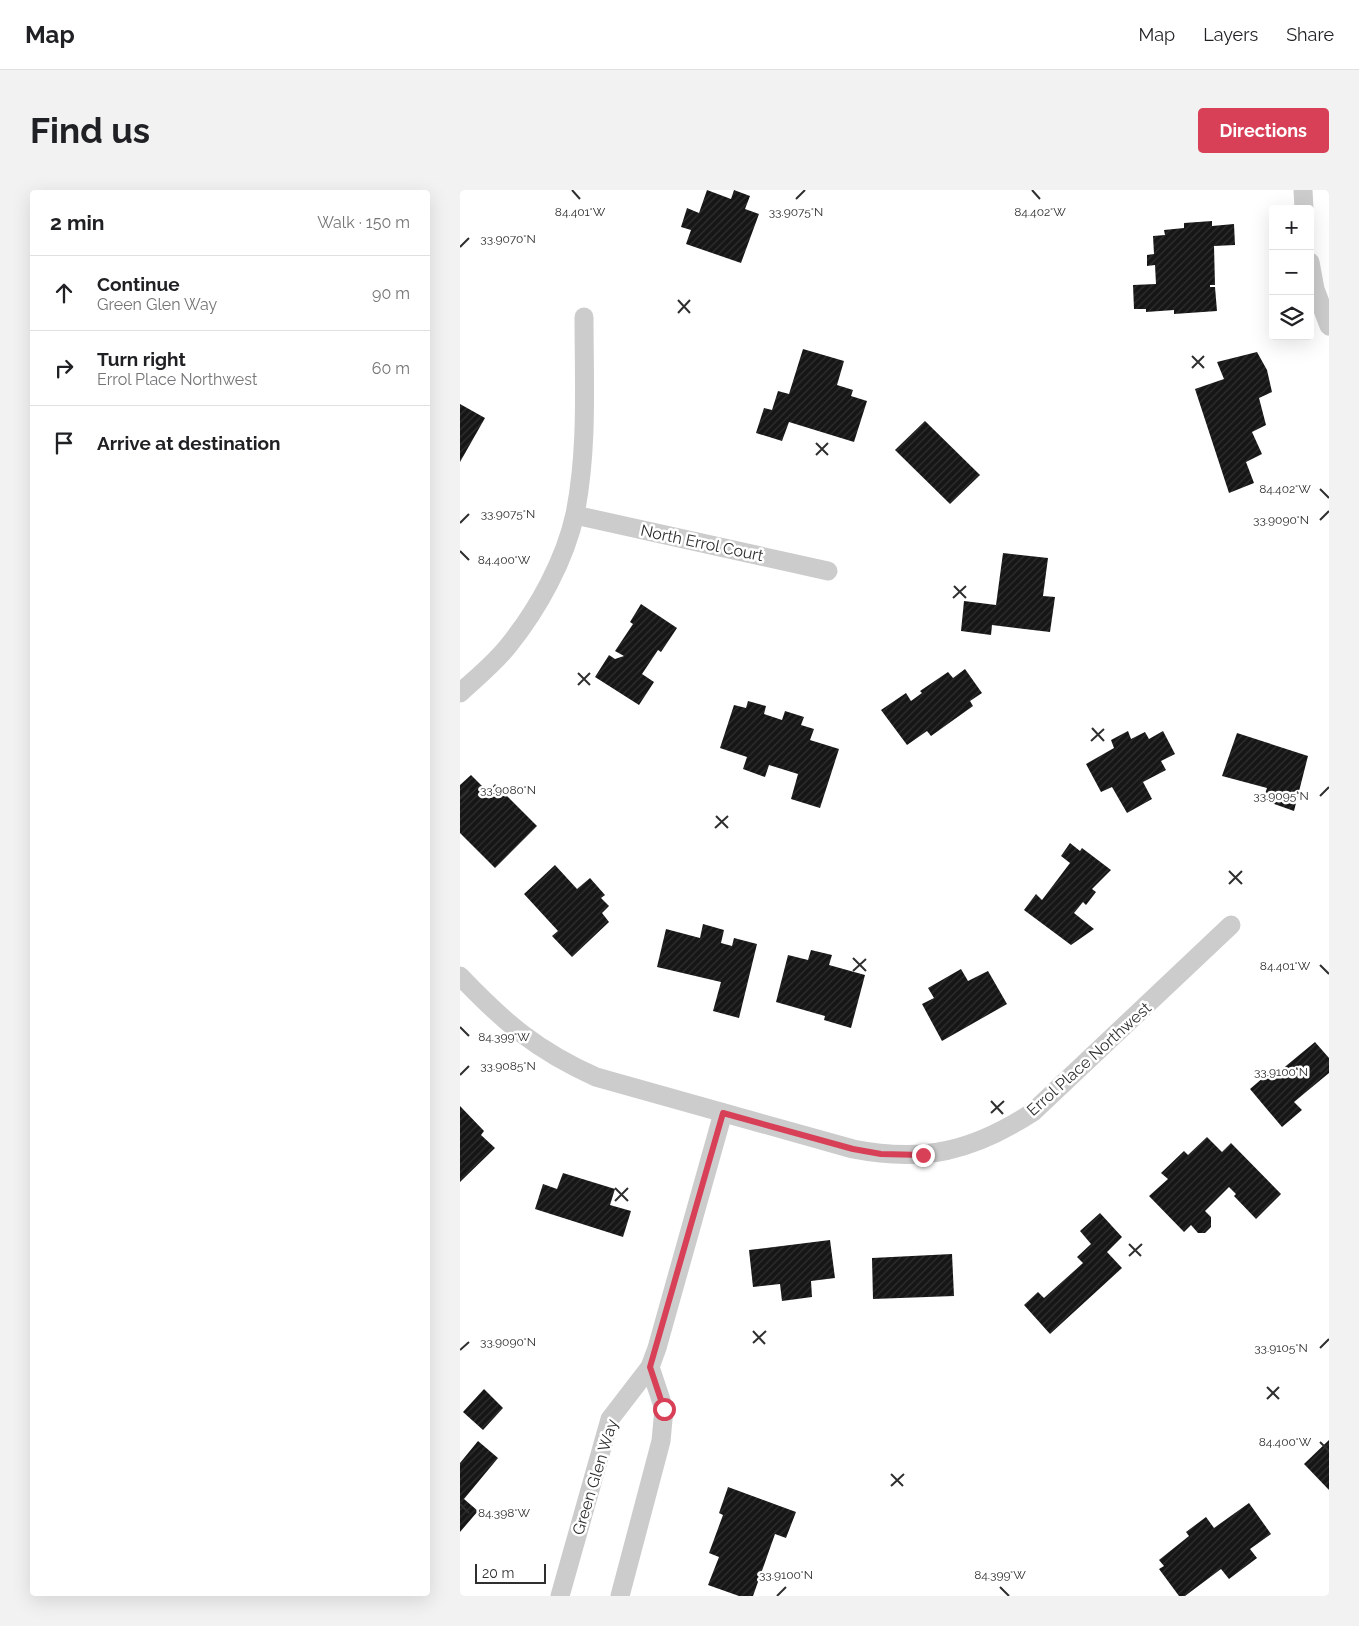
<!DOCTYPE html>
<html lang="en">
<head>
<meta charset="utf-8">
<style>
  body { margin:0; font-family:Raleway,sans-serif; background:#f2f2f2; color:#202124 }
  .controls { position:absolute; right:15px; top:15px; display:grid; overflow:hidden; border-radius:5px; box-shadow:0 5px 20px #0002 }
  .controls button { width:45px; height:45px; display:grid; place-items:center; padding:0; border:0; border-bottom:1px solid #e0e0e0; background:#fff; color:#202124; font:25px sans-serif }
  .scale { position:absolute; left:15px; bottom:12px; width:71px; box-sizing:border-box; padding-left:5px; border:2px solid #2f2f2f; border-top:0; font-size:14px; line-height:18px; white-space:nowrap; color:#2f2f2f; -webkit-text-stroke:4px #fff; paint-order:stroke }
  .stop { position:absolute; width:15px; height:15px; margin:-11px; border:4px solid #d84058; border-radius:50%; background:#fff }
  .stop.end { background:#d84058; border-color:#fff; box-shadow:0 1px 5px #0008 }
  .list { margin:0; padding:0; list-style:none }
  h2 { display:flex; justify-content:space-between; align-items:center; height:65px; margin:0; padding:0 20px; font-size:21px }
  h2 small { font-size:16px; font-weight:400; color:#757577 }
  .list li { display:grid; grid-template-columns:32px 1fr auto; gap:15px; align-items:center; box-sizing:border-box; height:75px; padding:0 20px; border-top:1px solid #e0e0e0 }
  .list b { display:block; font-size:19px; white-space:nowrap }
  .list p { margin:0; font-size:16px; white-space:nowrap; color:#757577 }
  .list em { font-size:16px; font-style:normal; color:#757577 }
  .icon { flex:none; width:28px; height:28px; fill:none; stroke:currentColor; stroke-width:2; stroke-linecap:round; stroke-linejoin:round }
  .map { position:relative; flex:none; width:869px; height:1406px; overflow:hidden; border-radius:5px }
  header { display:flex; align-items:center; gap:30px; box-sizing:border-box; height:70px; padding:0 25px; background:#fff; border-bottom:1px solid #e0e0e0 }
  header strong { font-size:24px }
  nav { display:flex; gap:28px; margin-inline-start:auto; font-size:18px }
  .intro { display:flex; align-items:center; justify-content:space-between; box-sizing:border-box; height:120px; padding:0 30px }
  h1 { margin:0; font-size:35px }
  .button { padding:12px 22px; border-radius:5px; background:#d84058; color:#fff; font-size:18px; font-weight:700 }
  main { display:flex; gap:30px; padding:0 30px }
  aside { flex:1; background:#fff; border-radius:5px; box-shadow:0 5px 20px #0002 }
  .map>svg:first-child { display:block }
</style>
</head>
<body>
<header>
<strong>Map</strong>
<nav><a>Map</a><a>Layers</a><a>Share</a></nav>
</header>
<div class="intro"><h1>Find us</h1><a class="button">Directions</a></div>
<main>
<aside>
<h2>2 min<small>Walk · 150 m</small></h2>
<ul class="list">
<li><svg class="icon" aria-label="ahead" viewBox="0 0 24 24"><path d="M12 20V5M6 11l6-6 6 6"/></svg><div><b>Continue</b><p>Green Glen Way</p></div><em>90 m</em></li>
<li><svg class="icon" aria-label="right" viewBox="0 0 24 24"><path d="M7 20v-9h11M14 6l5 5-5 5"/></svg><div><b>Turn right</b><p>Errol Place Northwest</p></div><em>60 m</em></li>
<li><svg class="icon" aria-label="arrive" viewBox="0 0 24 24"><path d="M6 21V4h12l-3 4 3 4H6"/></svg><div><b>Arrive at destination</b></div></li>
</ul>
</aside>
<div class="map">
<svg width="869" height="1406" viewBox="0 0 869 1406">
  <defs>
    <pattern id="building-hatch" width="6" height="6" patternUnits="userSpaceOnUse" patternTransform="scale(1.25)"><rect width="6" height="6" fill="#161616"/><path d="M-1 1l2-2M0 6l6-6M5 7l2-2" fill="none" stroke="#303030"/></pattern>
  </defs>
  <rect width="100%" height="100%" fill="#fff"/>
  <g fill="url(#building-hatch)">
    <polygon points="247,0 271,9 274,0 290,6 285,19 299,24 281,73 226,54 231,40 221,37 227,18 239,23"/>
    <polygon points="752,31 752,36 774,34 775,55 754,56 755,95 750,95 750,97 755,97 757,121 714,124 714,120 686,122 686,119 674,119 673,95 696,94 695,75 687,76 687,65 694,64 693,46 705,45 704,40 724,38 724,33"/>
    <polygon points="343,159 384,171 377,195 393,200 391,206 407,211 394,252 329,232 322,251 296,243 304,218 312,220 318,201 329,204"/>
    <polygon points="797,162 807,180 812,202 799,208 806,235 792,242 802,264 786,272 794,293 769,303 735,199 764,189 757,172"/>
    <polygon points="0,214 25,228 0,272"/>
    <polygon points="465,231 520,285 490,314 435,260"/>
    <polygon points="543,363 588,368 583,406 595,407 590,442 532,435 531,445 501,441 504,411 536,415"/>
    <polygon points="181,414 217,438 201,462 198,460 182,484 194,492 179,515 135,487 149,465 155,469 164,466 155,461 173,434 170,432"/>
    <polygon points="505,479 522,503 510,511 513,516 471,546 467,541 447,555 421,520 446,503 451,511 462,503 460,501 488,482 493,488"/>
    <polygon points="288,511 306,516 304,524 322,530 325,521 344,527 341,535 354,539 350,550 379,559 360,618 331,609 338,584 309,575 305,587 283,579 287,567 260,558 274,515 286,518"/>
    <polygon points="668,541 671,549 685,542 689,549 703,541 715,564 701,571 706,580 683,592 692,609 667,623 652,597 641,602 626,574 654,558 651,550"/>
    <polygon points="777,543 848,566 834,621 803,610 807,598 762,586"/>
    <polygon points="11,585 28,602 35,594 77,636 35,678 0,643 0,595"/>
    <polygon points="610,653 620,661 622,658 651,680 632,699 636,702 626,715 623,712 614,723 634,739 611,755 564,720 576,704 582,710 610,673 601,666"/>
    <polygon points="95,675 117,699 130,688 145,705 141,708 149,716 142,723 149,732 112,767 92,746 98,741 64,704"/>
    <polygon points="243,734 264,740 261,753 272,756 274,748 297,754 279,828 253,821 261,792 197,777 206,739 240,748"/>
    <polygon points="351,760 372,765 369,775 405,785 391,838 364,830 365,826 316,812 328,765 348,770"/>
    <polygon points="501,779 508,791 528,781 547,814 482,851 462,814 474,808 468,798"/>
    <polygon points="855,852 869,868 869,883 834,912 842,920 822,937 790,899 811,881 815,885"/>
    <polygon points="0,916 24,941 21,945 35,958 0,992"/>
    <polygon points="747,947 762,962 771,953 821,1004 796,1029 774,1006 776,1004 769,997 745,1021 751,1027 751,1037 745,1043 738,1043 731,1035 724,1042 689,1006 708,989 701,983 724,961 728,965"/>
    <polygon points="103,983 155,999 150,1015 171,1021 163,1047 75,1019 83,994 97,999"/>
    <polygon points="640,1023 662,1047 647,1062 662,1078 590,1144 564,1115 578,1102 584,1108 623,1073 617,1067 631,1054 620,1041"/>
    <polygon points="370,1050 375,1088 351,1091 352,1107 322,1111 320,1094 293,1097 289,1060"/>
    <polygon points="492,1064 494,1106 413,1109 412,1068"/>
    <polygon points="24,1199 43,1218 23,1240 3,1222"/>
    <polygon points="869,1250 869,1300 844,1274"/>
    <polygon points="18,1251 38,1268 4,1309 18,1321 0,1342 0,1273"/>
    <polygon points="268,1297 336,1322 326,1348 315,1344 293,1406 279,1406 248,1395 259,1367 249,1363 263,1325 259,1323"/>
    <polygon points="789,1313 811,1344 790,1359 797,1368 769,1389 761,1379 725,1406 719,1406 699,1379 704,1376 699,1370 729,1346 726,1342 746,1327 754,1338"/>
  </g>
  <g fill="none" stroke-linecap="round" stroke-linejoin="round">
    <g stroke="#ccc" stroke-width="19">
      <polyline points="843,0 844,19"/>
      <polyline points="850,72 855,99 869,136"/>
      <polyline points="115,325 368,381"/>
      <path d="M0,503C16,488 35,473 49,455C78,419 105,370 115,324C128,259 124,193 124,127"/>
      <path d="M0,786C45,833 76,860 136,887L393,959C464,973 513,961 573,922L771,735"/>
      <polyline points="100,1406 150,1229 190,1177 197,1158 263,923"/>
      <polyline points="160,1406 201,1251 204,1219 190,1177"/>
    </g>
  </g>
  <g fill="none" stroke-linecap="round" stroke-linejoin="round">
    <polyline stroke="#d84058" stroke-width="6" points="204,1219 190,1177 263,923 393,959 421,964 463,965"/>
  </g>
  <path fill="none" stroke="#2f2f2f" stroke-width="2" d="M112,0L120,9M572,0L580,9M336,9L345,0M0,57L9,48M218,110L230,123M218,123L230,110M732,166L744,178M732,178L744,166M356,253L368,265M356,265L368,253M860,299L869,308M860,330L869,321M0,333L9,324M0,361L9,370M494,396L506,408M493,408L506,396M118,483L130,495M118,495L130,483M632,538L644,551M631,551L644,539M860,606L869,597M0,609L9,600M256,626L268,638M255,638L268,626M769,681L782,694M769,694L782,681M393,768L406,781M860,775L869,784M393,781L406,769M0,837L9,846M860,882L869,873M0,885L9,876M531,911L543,924M531,923L544,911M155,998L168,1011M155,1011L168,998M669,1054L681,1066M669,1066L682,1054M293,1141L305,1154M293,1153L306,1141M860,1158L869,1149M0,1160L9,1152M807,1197L819,1209M807,1209L819,1197M860,1252L869,1261M431,1284L443,1296M431,1296L444,1284M0,1314L9,1323M540,1397L549,1406M317,1406L326,1397"/>
  <g text-anchor="middle" dominant-baseline="central" stroke-width="5" stroke-linejoin="round" paint-order="stroke">
    <g font-size="16" fill="#2f2f2f" stroke="#fff">
      <text transform="translate(242 353) rotate(12)">North Errol Court</text>
      <text transform="translate(629 869) rotate(-42)">Errol Place Northwest</text>
      <text transform="translate(135 1287) rotate(-73)">Green Glen Way</text>
    </g>
  </g>
  <g font-size="12" text-anchor="middle" fill="#2f2f2f" stroke="#fff" stroke-width="5" stroke-linejoin="round" paint-order="stroke">
    <text x="336" y="26">33.9075°N</text>
    <text x="120" y="26">84.401°W</text>
    <text x="580" y="26">84.402°W</text>
    <text x="48" y="53">33.9070°N</text>
    <text x="825" y="303">84.402°W</text>
    <text x="48" y="328">33.9075°N</text>
    <text x="821" y="334">33.9090°N</text>
    <text x="44" y="374">84.400°W</text>
    <text x="48" y="604">33.9080°N</text>
    <text x="821" y="610">33.9095°N</text>
    <text x="825" y="780">84.401°W</text>
    <text x="44" y="851">84.399°W</text>
    <text x="48" y="880">33.9085°N</text>
    <text x="821" y="886">33.9100°N</text>
    <text x="48" y="1156">33.9090°N</text>
    <text x="821" y="1162">33.9105°N</text>
    <text x="825" y="1256">84.400°W</text>
    <text x="44" y="1327">84.398°W</text>
    <text x="540" y="1389">84.399°W</text>
    <text x="326" y="1389">33.9100°N</text>
  </g>
</svg>
<div class="controls">
<button>+</button>
<button>−</button>
<button><svg class="icon" aria-label="layers" viewBox="0 0 24 24"><path d="M12 4l9 5-9 5-9-5zM3 14l9 5 9-5"/></svg></button>
</div>
<div class="scale">20 m</div>
<div class="stop" style="left:204px;top:1219px"></div>
<div class="stop end" style="left:463px;top:965px"></div>
</div>
</main>
</body>
</html>
